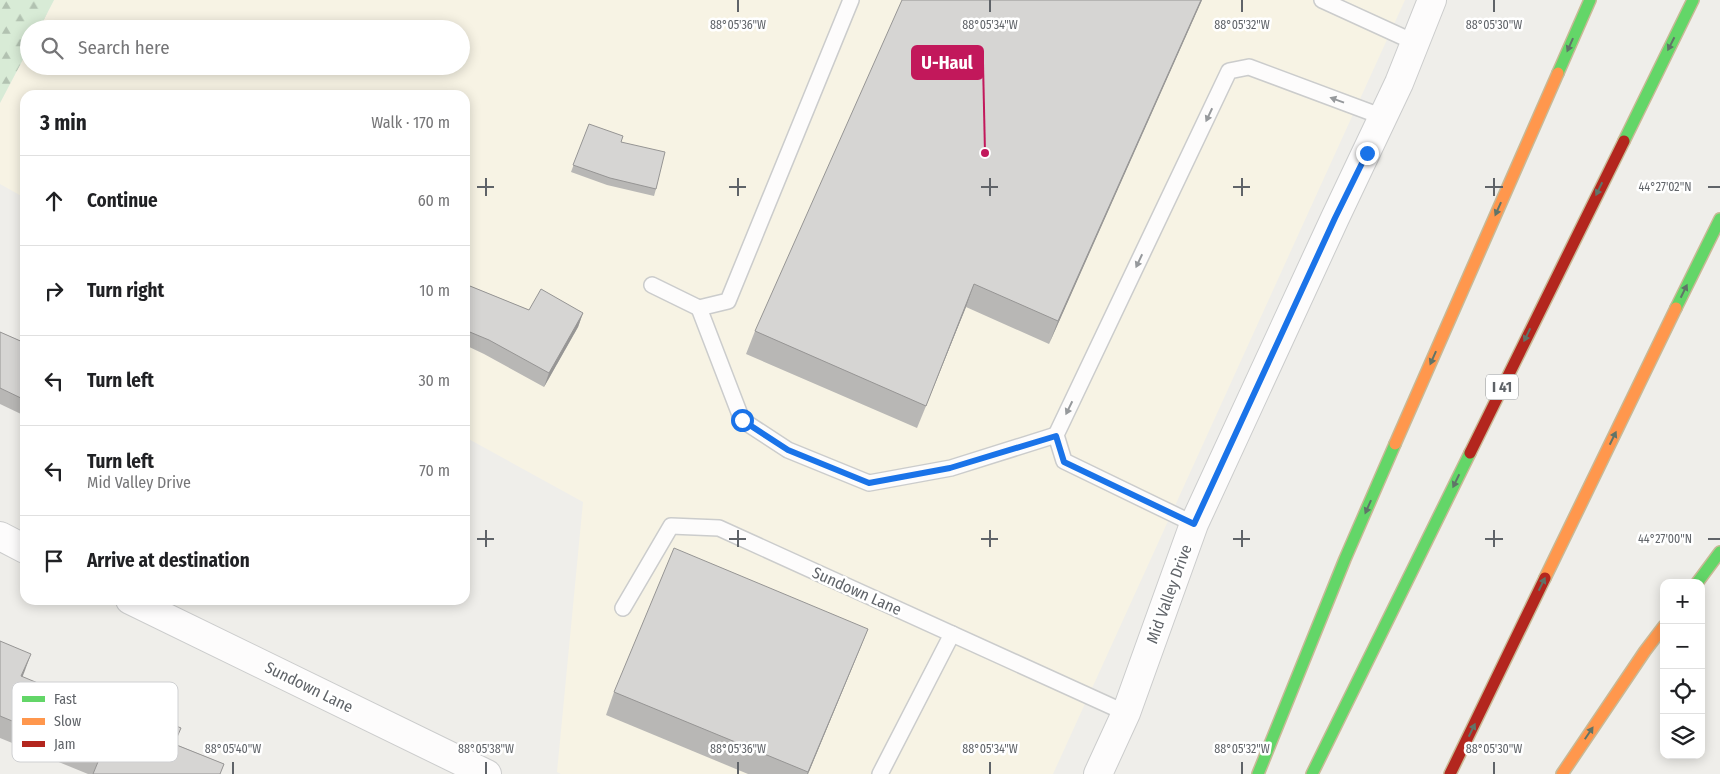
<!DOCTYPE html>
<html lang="en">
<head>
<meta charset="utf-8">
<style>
  body { margin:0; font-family:"Fira Sans Condensed",sans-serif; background:#f6f6f6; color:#202124 }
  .controls { position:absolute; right:15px; bottom:15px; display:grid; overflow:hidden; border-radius:10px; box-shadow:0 2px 12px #0003 }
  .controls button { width:45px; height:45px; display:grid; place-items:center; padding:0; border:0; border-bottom:1px solid #e0e0e0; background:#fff; color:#202124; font:25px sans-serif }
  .stop { position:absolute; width:15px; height:15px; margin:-11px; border:4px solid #1a73e8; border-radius:50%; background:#fff }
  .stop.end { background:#1a73e8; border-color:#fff; box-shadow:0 1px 5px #0008 }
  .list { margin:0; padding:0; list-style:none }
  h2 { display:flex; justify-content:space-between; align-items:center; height:65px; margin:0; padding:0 20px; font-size:21px }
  h2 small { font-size:16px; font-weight:400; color:#757577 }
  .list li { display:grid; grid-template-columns:32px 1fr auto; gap:15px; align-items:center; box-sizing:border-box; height:90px; padding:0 20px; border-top:1px solid #e0e0e0 }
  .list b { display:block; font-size:19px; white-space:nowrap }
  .list p { margin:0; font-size:16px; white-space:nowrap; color:#757577 }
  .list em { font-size:16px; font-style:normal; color:#757577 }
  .icon { flex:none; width:28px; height:28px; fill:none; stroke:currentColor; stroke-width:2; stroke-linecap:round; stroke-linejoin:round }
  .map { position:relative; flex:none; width:1720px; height:774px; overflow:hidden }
  .search { position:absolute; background:#fff; box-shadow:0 2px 12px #0003; left:20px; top:20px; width:450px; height:55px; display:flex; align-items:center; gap:12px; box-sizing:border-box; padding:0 18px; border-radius:28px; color:#757577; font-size:19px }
  .panel { position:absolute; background:#fff; box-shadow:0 2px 12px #0003; left:20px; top:90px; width:450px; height:515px; border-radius:15px }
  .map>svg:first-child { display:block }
</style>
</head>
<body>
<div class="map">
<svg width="1720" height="774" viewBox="0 0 1720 774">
  <defs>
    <pattern id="forest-firs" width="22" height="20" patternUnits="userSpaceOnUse" patternTransform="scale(1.25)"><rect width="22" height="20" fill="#d8ebd6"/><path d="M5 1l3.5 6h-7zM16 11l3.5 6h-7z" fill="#b2c2b1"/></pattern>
  </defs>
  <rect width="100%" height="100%" fill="#efeeea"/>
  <polygon fill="#f7f3e4" points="54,0 1405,0 1053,774 561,774 557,772 583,502 465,437 465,95 25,95 25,198 0,184 0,103 29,48 29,66 461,66 461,29 39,29"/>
  <polygon fill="url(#forest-firs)" points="0,0 54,0 39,29 29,29 29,48 0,103"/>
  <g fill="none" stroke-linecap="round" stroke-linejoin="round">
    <g stroke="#cbcccc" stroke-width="18">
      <g id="lane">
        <polyline points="1322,0 1416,43"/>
        <polyline points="652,285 699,308 728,301 851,0"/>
        <polyline points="699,308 742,420 788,450 869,483 951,468 1056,435"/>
        <polyline points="1194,524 1064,461 1056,435 1229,71 1249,67 1383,117"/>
        <polyline points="623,608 671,526 719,528 1126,713"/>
        <polyline points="880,774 952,634"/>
      </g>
    </g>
    <g stroke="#cbcccc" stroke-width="30">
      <g id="street">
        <polyline points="0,536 25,549"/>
        <polyline points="130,600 487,774"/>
        <polyline points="1098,774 1126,713 1194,524 1335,218 1399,83 1432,0"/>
      </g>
    </g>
    <g stroke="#c8b996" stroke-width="14">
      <g id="fast">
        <polyline points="1558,73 1590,0"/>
        <polyline points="1624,141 1693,0"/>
        <polyline points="1676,308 1720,219"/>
        <polyline points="1697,583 1720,552"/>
        <polyline points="1258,774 1345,559 1395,444"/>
        <polyline points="1312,774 1470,453"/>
      </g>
    </g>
    <g stroke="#c8b996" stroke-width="14">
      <g id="slow">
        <polyline points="1395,444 1558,73"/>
        <polyline points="1545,578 1676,308"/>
        <polyline points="1562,774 1645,651 1664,626"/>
      </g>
    </g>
    <g stroke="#c8b996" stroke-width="14">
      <g id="jam">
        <polyline points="1470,453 1624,141"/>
        <polyline points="1450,774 1545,578"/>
      </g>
    </g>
    <use href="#lane" stroke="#fdfcfc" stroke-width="15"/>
    <use href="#street" stroke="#fdfcfc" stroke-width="28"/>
    <use href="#fast" stroke="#63d668" stroke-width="11"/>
    <use href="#slow" stroke="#ff974d" stroke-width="11"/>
    <use href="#jam" stroke="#b3261e" stroke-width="11"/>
  </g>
  <g fill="#b8b7b5">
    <polygon points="1202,0 1049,344 966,307 917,428 746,354 755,331"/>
    <polygon points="589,124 621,142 656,189 654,196 607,185 571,172"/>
    <polygon points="465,284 529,310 583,313 578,327 544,387 484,354 465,345"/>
    <polygon points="0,332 25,343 25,406 21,414 0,404"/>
    <polygon points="868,629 859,651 808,774 748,774 606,715 614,692"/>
    <polygon points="0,641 22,677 175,744 224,764 220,774 88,774 0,738"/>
  </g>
  <g fill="#969594">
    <polygon points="1201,0 1202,0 1049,344 1058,321"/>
    <polygon points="974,284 966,307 917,428 926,406"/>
    <polygon points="583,313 578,327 544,387 549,373"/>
    <polygon points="868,629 859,651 808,774 807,774"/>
    <polygon points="31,654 24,673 15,695 21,676"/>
  </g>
  <g fill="#d6d5d3" stroke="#969594">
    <polygon points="902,0 1201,0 1058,321 974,284 926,406 755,331"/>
    <polygon points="589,124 623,136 621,142 665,152 656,189 610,178 573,165"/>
    <polygon points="465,284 529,310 541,289 583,313 549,373 489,340 465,330"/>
    <polygon points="0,332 25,343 25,400 0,388"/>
    <polygon points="674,548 868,629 808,772 614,692"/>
    <polygon points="0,641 31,654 21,676 117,716 122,703 181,728 174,744 224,764 220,774 93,774 100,757 0,716"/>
  </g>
  <defs><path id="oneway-solid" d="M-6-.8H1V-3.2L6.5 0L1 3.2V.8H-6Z" transform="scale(1.25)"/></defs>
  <g fill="#607468">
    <use href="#oneway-solid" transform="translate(1671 44) rotate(117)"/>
    <use href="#oneway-solid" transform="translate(1570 45) rotate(114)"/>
    <use href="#oneway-solid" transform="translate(1599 189) rotate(116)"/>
    <use href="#oneway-solid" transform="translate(1498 209) rotate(114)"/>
    <use href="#oneway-solid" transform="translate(1684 291) rotate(-64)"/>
    <use href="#oneway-solid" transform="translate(1527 335) rotate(116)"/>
    <use href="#oneway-solid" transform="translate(1433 358) rotate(114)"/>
    <use href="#oneway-solid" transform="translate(1613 438) rotate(-64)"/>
    <use href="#oneway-solid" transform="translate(1456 481) rotate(116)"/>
    <use href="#oneway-solid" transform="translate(1368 507) rotate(114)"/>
    <use href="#oneway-solid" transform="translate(1542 584) rotate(-64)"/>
    <use href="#oneway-solid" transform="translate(1472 730) rotate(-64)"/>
    <use href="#oneway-solid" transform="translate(1589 733) rotate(-56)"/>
  </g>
  <g fill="#96999c">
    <use href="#oneway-solid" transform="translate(1337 100) rotate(-160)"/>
    <use href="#oneway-solid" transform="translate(1209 115) rotate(115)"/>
    <use href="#oneway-solid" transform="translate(1139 261) rotate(115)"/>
    <use href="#oneway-solid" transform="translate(1069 408) rotate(116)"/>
  </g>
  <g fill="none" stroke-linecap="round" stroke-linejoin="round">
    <polyline stroke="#1a73e8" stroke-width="6" points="742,420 788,450 869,483 950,468 1056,436 1064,462 1194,524 1335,218 1367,153"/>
  </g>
  <path fill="none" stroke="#5f6368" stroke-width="2" d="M738,0V12M990,0V12M1242,0V12M1494,0V12M486,178V196M738,178V196M990,178V196M1242,178V196M1494,178V196M477,187H494M729,187H746M981,187H998M1233,187H1250M1485,187H1503M1708,187H1720M486,530V547M738,530V547M990,530V547M1242,530V547M1494,530V547M477,539H494M729,539H746M981,539H998M1233,539H1250M1485,539H1503M1708,539H1720M233,762V774M486,762V774M738,762V774M990,762V774M1242,762V774M1494,762V774"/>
  <g text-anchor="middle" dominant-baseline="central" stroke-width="5" stroke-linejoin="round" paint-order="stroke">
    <rect fill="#fff" stroke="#8f9295" stroke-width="1" x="1486" y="374.5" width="32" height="25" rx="4"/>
    <g font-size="15" font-weight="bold" fill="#5f6368">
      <text x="1502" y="387">I 41</text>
    </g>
    <g font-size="16" fill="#5f6368" stroke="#fff">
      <text transform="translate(857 591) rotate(24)">Sundown Lane</text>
      <text transform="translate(1169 594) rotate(-70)">Mid Valley Drive</text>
      <text transform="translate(309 687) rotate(26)">Sundown Lane</text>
    </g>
  </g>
  <rect x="12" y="682" width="166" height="80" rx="8" fill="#fff" stroke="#cfd0d2" stroke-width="1"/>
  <rect x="22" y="696" width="23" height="6" fill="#63d668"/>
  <rect x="22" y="718" width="23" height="7" fill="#ff974d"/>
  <rect x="22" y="741" width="23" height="6" fill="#b3261e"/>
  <g font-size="14" fill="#5f6368">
    <text x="54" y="704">Fast</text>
    <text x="54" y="726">Slow</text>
    <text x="54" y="749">Jam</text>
  </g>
  <g font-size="12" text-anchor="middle" fill="#5f6368" stroke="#fff" stroke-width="5" stroke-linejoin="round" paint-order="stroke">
    <text x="738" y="29">88°05'36"W</text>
    <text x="990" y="29">88°05'34"W</text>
    <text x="1242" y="29">88°05'32"W</text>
    <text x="1494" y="29">88°05'30"W</text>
    <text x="1665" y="191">44°27'02"N</text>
    <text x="1665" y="543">44°27'00"N</text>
    <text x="233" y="753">88°05'40"W</text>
    <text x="486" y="753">88°05'38"W</text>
    <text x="738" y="753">88°05'36"W</text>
    <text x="990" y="753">88°05'34"W</text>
    <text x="1242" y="753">88°05'32"W</text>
    <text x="1494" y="753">88°05'30"W</text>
  </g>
  <path fill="none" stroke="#c2185b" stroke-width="2" d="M985 153L983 63"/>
  <circle fill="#c2185b" stroke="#fff" stroke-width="2" cx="985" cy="153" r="5"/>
  <rect fill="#c2185b" stroke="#c2185b" stroke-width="2" x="912" y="46" width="71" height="33" rx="5"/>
  <g font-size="18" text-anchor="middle" font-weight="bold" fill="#fff">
    <text x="947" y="69">U-Haul</text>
  </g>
</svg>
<div class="controls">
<button>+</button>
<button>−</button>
<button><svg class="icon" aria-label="locate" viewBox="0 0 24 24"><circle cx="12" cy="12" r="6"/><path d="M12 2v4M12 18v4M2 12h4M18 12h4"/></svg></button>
<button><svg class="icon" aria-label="layers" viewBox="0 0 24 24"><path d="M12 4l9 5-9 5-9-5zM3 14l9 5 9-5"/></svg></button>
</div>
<div class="stop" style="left:742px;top:420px"></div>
<div class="stop end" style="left:1367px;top:153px"></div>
<div class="search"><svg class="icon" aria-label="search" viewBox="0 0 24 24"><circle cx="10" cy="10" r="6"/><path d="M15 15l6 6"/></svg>Search here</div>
<section class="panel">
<h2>3 min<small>Walk · 170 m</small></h2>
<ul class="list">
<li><svg class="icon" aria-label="ahead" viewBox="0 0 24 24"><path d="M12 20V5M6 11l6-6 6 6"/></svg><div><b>Continue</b></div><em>60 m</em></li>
<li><svg class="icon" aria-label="right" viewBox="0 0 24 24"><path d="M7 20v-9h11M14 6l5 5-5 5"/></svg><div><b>Turn right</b></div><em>10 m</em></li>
<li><svg class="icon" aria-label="left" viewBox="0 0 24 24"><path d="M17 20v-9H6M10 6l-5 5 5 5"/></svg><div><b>Turn left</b></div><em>30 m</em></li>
<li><svg class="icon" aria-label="left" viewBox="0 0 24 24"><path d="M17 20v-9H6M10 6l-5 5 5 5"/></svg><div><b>Turn left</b><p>Mid Valley Drive</p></div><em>70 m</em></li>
<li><svg class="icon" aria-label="arrive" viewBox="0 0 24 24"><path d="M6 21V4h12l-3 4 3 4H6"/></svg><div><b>Arrive at destination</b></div></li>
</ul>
</section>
</div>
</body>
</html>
